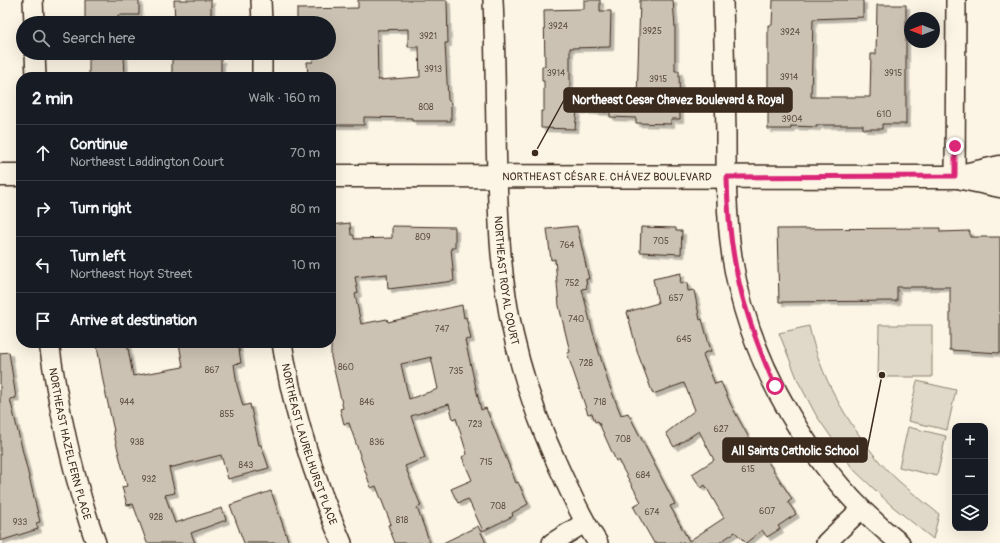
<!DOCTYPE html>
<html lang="en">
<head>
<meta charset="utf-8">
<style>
  body { margin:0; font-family:Pangolin,sans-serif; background:#20242c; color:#f1f3f6 }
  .controls { position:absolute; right:12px; bottom:12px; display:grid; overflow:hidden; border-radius:8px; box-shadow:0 4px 16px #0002 }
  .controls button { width:36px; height:36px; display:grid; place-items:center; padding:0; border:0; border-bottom:1px solid #363941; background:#171b24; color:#f1f3f6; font:20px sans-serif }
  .compass { position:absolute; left:904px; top:12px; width:36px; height:36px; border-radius:50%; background:#171b24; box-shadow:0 4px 16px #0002; rotate:270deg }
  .stop { position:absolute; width:12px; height:12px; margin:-9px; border:3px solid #db2777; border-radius:50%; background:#fff }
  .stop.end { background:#db2777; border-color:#fff; box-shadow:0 1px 4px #0008 }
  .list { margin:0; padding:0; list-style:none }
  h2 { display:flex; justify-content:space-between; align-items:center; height:52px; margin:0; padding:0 16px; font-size:17px }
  h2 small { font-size:13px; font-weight:400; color:#9ea1a6 }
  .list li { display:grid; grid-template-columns:26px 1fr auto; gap:12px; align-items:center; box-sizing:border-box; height:56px; padding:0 16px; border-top:1px solid #363941 }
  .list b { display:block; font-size:15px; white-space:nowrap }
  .list p { margin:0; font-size:13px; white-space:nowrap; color:#9ea1a6 }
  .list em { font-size:13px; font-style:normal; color:#9ea1a6 }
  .icon { flex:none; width:22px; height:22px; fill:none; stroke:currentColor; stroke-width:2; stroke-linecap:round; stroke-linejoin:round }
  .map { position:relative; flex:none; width:1000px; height:543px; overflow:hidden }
  .search { position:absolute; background:#171b24; box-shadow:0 4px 16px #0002; left:16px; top:16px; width:320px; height:44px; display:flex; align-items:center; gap:10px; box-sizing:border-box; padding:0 14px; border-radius:22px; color:#9ea1a6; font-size:15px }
  .panel { position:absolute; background:#171b24; box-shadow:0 4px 16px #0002; left:16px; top:72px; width:320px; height:276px; border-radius:16px }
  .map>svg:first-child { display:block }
</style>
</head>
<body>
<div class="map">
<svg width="1000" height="543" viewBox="0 0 1000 543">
  <defs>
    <filter id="shadow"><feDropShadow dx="3.5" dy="3.5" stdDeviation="0" flood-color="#0004"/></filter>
  </defs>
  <rect width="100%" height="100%" fill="#fcf5e5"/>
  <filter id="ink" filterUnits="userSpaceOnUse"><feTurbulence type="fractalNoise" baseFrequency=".025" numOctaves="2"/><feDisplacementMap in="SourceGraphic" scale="8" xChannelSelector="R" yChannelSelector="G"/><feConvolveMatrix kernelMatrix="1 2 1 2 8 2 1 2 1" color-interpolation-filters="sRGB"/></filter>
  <g filter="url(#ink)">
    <g fill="#e0d8c8" stroke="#8e8173">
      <polygon points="879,325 932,325 932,377 878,377"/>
      <path d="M809,326C820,376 846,421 879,461C896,481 918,497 939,514L933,539L892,506L853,469L816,415L799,383L779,333Z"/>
      <polygon points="917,381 956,390 947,430 908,421"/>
      <polygon points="908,427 946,436 937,476 899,467"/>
    </g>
    <g fill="#ccc2b3" stroke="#3b2a1e" fill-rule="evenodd" filter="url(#shadow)">
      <polygon points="85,0 139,0 139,15 118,15 118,23 85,23"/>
      <polygon points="174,0 211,0 211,23 175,23"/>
      <path d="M358,0H447L448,43H445L448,100L451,103V121H412V118L364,117V125H331V77H308L307,62H313L312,53H329V23H297V9L358,8ZM408,29V47H419L420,77L378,80L377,30Z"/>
      <polygon points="584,0 600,0 600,11 611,11 610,47 570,48 570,95 608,96 607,112 577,110 575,129 541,128 541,111 544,111 544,81 542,81 542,66 545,66 544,10 584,9"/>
      <polygon points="640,0 673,0 675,28 675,71 679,71 680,119 671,119 671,124 636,123 636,118 610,117 610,101 637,100"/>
      <polygon points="773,0 863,0 863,17 813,19 811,97 870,97 871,54 876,54 877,5 906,5 906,124 882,124 882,129 863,129 863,125 817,125 817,127 791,126 791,129 768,129 768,25 772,25"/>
      <polygon points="124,55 125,77 89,77 89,56"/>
      <rect x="172" y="59" width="49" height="18"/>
      <path d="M350,223L351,235H354V239L392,238V226L455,227V248H451L454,281L388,289L387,274L355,277L358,293L355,294L361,324L387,319L388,322L462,305L464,318L466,317L471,339L465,340L481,410L486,408L516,483L518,482L528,504L512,513L513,516L483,531L468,499L458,503L451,489L472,480L462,457L467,454L456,418L453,419L449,404L411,416L425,458L405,466L421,506L417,508L430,543H395L388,525L391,524L376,486L371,488L349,423L344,424L340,409L343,408L331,357V225ZM431,357L438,389L409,399L401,364Z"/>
      <polygon points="577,226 589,279 586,279 587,288 582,289 592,329 608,382 621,415 628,413 675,504 670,506 689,541 724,518 705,485 701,488 692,474 714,460 699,431 674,447 666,433 695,410 684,383 653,394 638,354 627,312 658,303 653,279 681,273 680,284 687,282 688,291 694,290 700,320 702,319 711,351 704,353 703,355 715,384 721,382 731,405 754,447 757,445 792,499 788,502 796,514 778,526 780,529 767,537 762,530 746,543 735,532 719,543 654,543 633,506 641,502 618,460 616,461 598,421 595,422 592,413 588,414 567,353 570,352 559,306 555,259 551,260 547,229"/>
      <polygon points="641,227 676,228 676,231 682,231 681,254 640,252"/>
      <polygon points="940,228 940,232 970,231 970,237 1000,237 1000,353 950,350 950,287 897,287 897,301 779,302 777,229"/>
      <polygon points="118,343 127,343 133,376 183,367 179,343 238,343 241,363 234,364 237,385 243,406 250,404 259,445 261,445 269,468 228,479 221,455 169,468 175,493 165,495 175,523 222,508 226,520 191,533 195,543 147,543 133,504 127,505 122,487 127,486 113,431 114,431 103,381 97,346"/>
      <polygon points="9,352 16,398 10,399 40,522 36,523 38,529 0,541 0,353"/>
      <polygon points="271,491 289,543 244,543 230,505"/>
      <polygon points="478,526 486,543 443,543"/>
    </g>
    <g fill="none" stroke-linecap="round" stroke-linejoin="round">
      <g stroke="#3b2a1e" stroke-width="22">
        <g id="street">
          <polyline points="33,0 34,23"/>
          <polyline points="261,0 262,23"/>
          <path id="s1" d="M493,0C497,84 494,169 501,254C507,328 528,401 559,468C571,494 582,519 598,543"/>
          <path d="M723,0C724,44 725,89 726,133C726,174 726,216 732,257C749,364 814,476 900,543"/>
          <polyline points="35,53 36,77"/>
          <polyline points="262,53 262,77"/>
          <polyline points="955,177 956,0"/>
          <path id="s2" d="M49,343C59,411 73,478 96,543"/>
          <path id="s3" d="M282,343C293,412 314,479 342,543"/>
          <polyline points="552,543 584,523"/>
          <polyline points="826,543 861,509"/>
        </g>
      </g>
      <g stroke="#3b2a1e" stroke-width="25">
        <g id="primary">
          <polyline points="0,175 21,175"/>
          <path id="s4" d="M331,176L955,177L1000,167"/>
          <polyline points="962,178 1000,186"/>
        </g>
      </g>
      <use href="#street" stroke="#fcf5e5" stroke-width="19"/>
      <use href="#primary" stroke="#fcf5e5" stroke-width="22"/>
    </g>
  </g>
  <g fill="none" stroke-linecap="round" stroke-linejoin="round" filter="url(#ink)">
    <path stroke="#db2777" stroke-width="5" d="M775,386C743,313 728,257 727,177L955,176V146"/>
  </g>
  <g text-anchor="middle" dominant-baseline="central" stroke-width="4" stroke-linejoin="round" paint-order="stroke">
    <g font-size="9" fill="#5f5043">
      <text x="558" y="26">3924</text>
      <text x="652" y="31">3925</text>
      <text x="790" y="32">3924</text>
      <text x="428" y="36">3921</text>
      <text x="433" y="69">3913</text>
      <text x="556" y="73">3914</text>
      <text x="893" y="73">3915</text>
      <text x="789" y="77">3914</text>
      <text x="658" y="79">3915</text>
      <text x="426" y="107">808</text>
      <text x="884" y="114">610</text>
      <text x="792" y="119">3904</text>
      <text x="423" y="237">809</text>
      <text x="661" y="241">705</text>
      <text x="567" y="245">764</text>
      <text x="572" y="283">752</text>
      <text x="676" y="298">657</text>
      <text x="576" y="319">740</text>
      <text x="442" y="329">747</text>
      <text x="684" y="339">645</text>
      <text x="586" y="363">728</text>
      <text x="346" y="367">860</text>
      <text x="212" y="370">867</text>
      <text x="456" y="371">735</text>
      <text x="127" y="402">944</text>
      <text x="367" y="402">846</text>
      <text x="600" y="402">718</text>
      <text x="227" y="414">855</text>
      <text x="475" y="424">723</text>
      <text x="721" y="429">627</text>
      <text x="623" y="439">708</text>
      <text x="137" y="442">938</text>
      <text x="377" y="442">836</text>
      <text x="486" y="462">715</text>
      <text x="246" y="465">843</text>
      <text x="748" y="469">615</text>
      <text x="643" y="475">684</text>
      <text x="149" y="479">932</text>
      <text x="498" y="506">708</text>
      <text x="767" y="511">607</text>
      <text x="652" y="512">674</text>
      <text x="156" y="517">928</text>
      <text x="402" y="520">818</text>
      <text x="20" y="522">933</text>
    </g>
    <g font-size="11" fill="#3b2a1e" stroke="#fcf5e5">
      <text stroke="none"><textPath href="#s4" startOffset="276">NORTHEAST CÉSAR E. CHÁVEZ BOULEVARD</textPath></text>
      <text stroke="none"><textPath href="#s1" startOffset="281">NORTHEAST ROYAL COURT</textPath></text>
      <text stroke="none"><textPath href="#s2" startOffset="103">NORTHEAST HAZELFERN PLACE</textPath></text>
      <text stroke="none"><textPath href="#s3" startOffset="105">NORTHEAST LAURELHURST PLACE</textPath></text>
    </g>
  </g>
  <path fill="none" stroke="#3b2a1e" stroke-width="1.5" d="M535 153L564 100M882 375L867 450"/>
  <g fill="#3b2a1e" stroke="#fcf5e5" stroke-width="1.5">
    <circle cx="535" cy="153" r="4"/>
    <circle cx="882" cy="375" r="4"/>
  </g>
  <g fill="#3b2a1e" stroke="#3b2a1e" stroke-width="1.5">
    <rect x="564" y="88" width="228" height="24" rx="4"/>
    <rect x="723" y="438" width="144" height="24" rx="4"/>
  </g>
  <g font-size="12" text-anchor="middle" font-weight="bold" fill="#fff">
    <text x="678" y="104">Northeast Cesar Chavez Boulevard &amp; Royal</text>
    <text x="795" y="455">All Saints Catholic School</text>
  </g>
</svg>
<div class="controls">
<button>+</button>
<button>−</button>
<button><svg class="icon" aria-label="layers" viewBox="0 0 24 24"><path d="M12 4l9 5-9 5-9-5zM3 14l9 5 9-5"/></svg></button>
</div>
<svg class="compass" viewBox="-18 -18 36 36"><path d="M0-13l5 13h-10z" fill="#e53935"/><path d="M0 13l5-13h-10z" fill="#9ea1a6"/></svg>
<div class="stop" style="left:775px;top:386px"></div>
<div class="stop end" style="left:955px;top:146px"></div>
<div class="search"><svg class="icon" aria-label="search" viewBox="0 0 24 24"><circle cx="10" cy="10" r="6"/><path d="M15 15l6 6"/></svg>Search here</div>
<section class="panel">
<h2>2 min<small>Walk · 160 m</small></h2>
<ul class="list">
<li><svg class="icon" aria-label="ahead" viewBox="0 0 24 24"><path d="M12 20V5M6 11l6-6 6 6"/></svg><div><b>Continue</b><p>Northeast Laddington Court</p></div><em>70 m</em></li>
<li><svg class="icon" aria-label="right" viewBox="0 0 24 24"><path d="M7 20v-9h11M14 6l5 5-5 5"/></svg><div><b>Turn right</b></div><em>80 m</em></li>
<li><svg class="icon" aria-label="left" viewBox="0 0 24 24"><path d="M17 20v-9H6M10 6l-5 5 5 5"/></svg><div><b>Turn left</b><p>Northeast Hoyt Street</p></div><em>10 m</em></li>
<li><svg class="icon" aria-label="arrive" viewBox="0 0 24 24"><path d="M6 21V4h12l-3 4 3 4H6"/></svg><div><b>Arrive at destination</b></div></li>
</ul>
</section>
</div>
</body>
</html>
